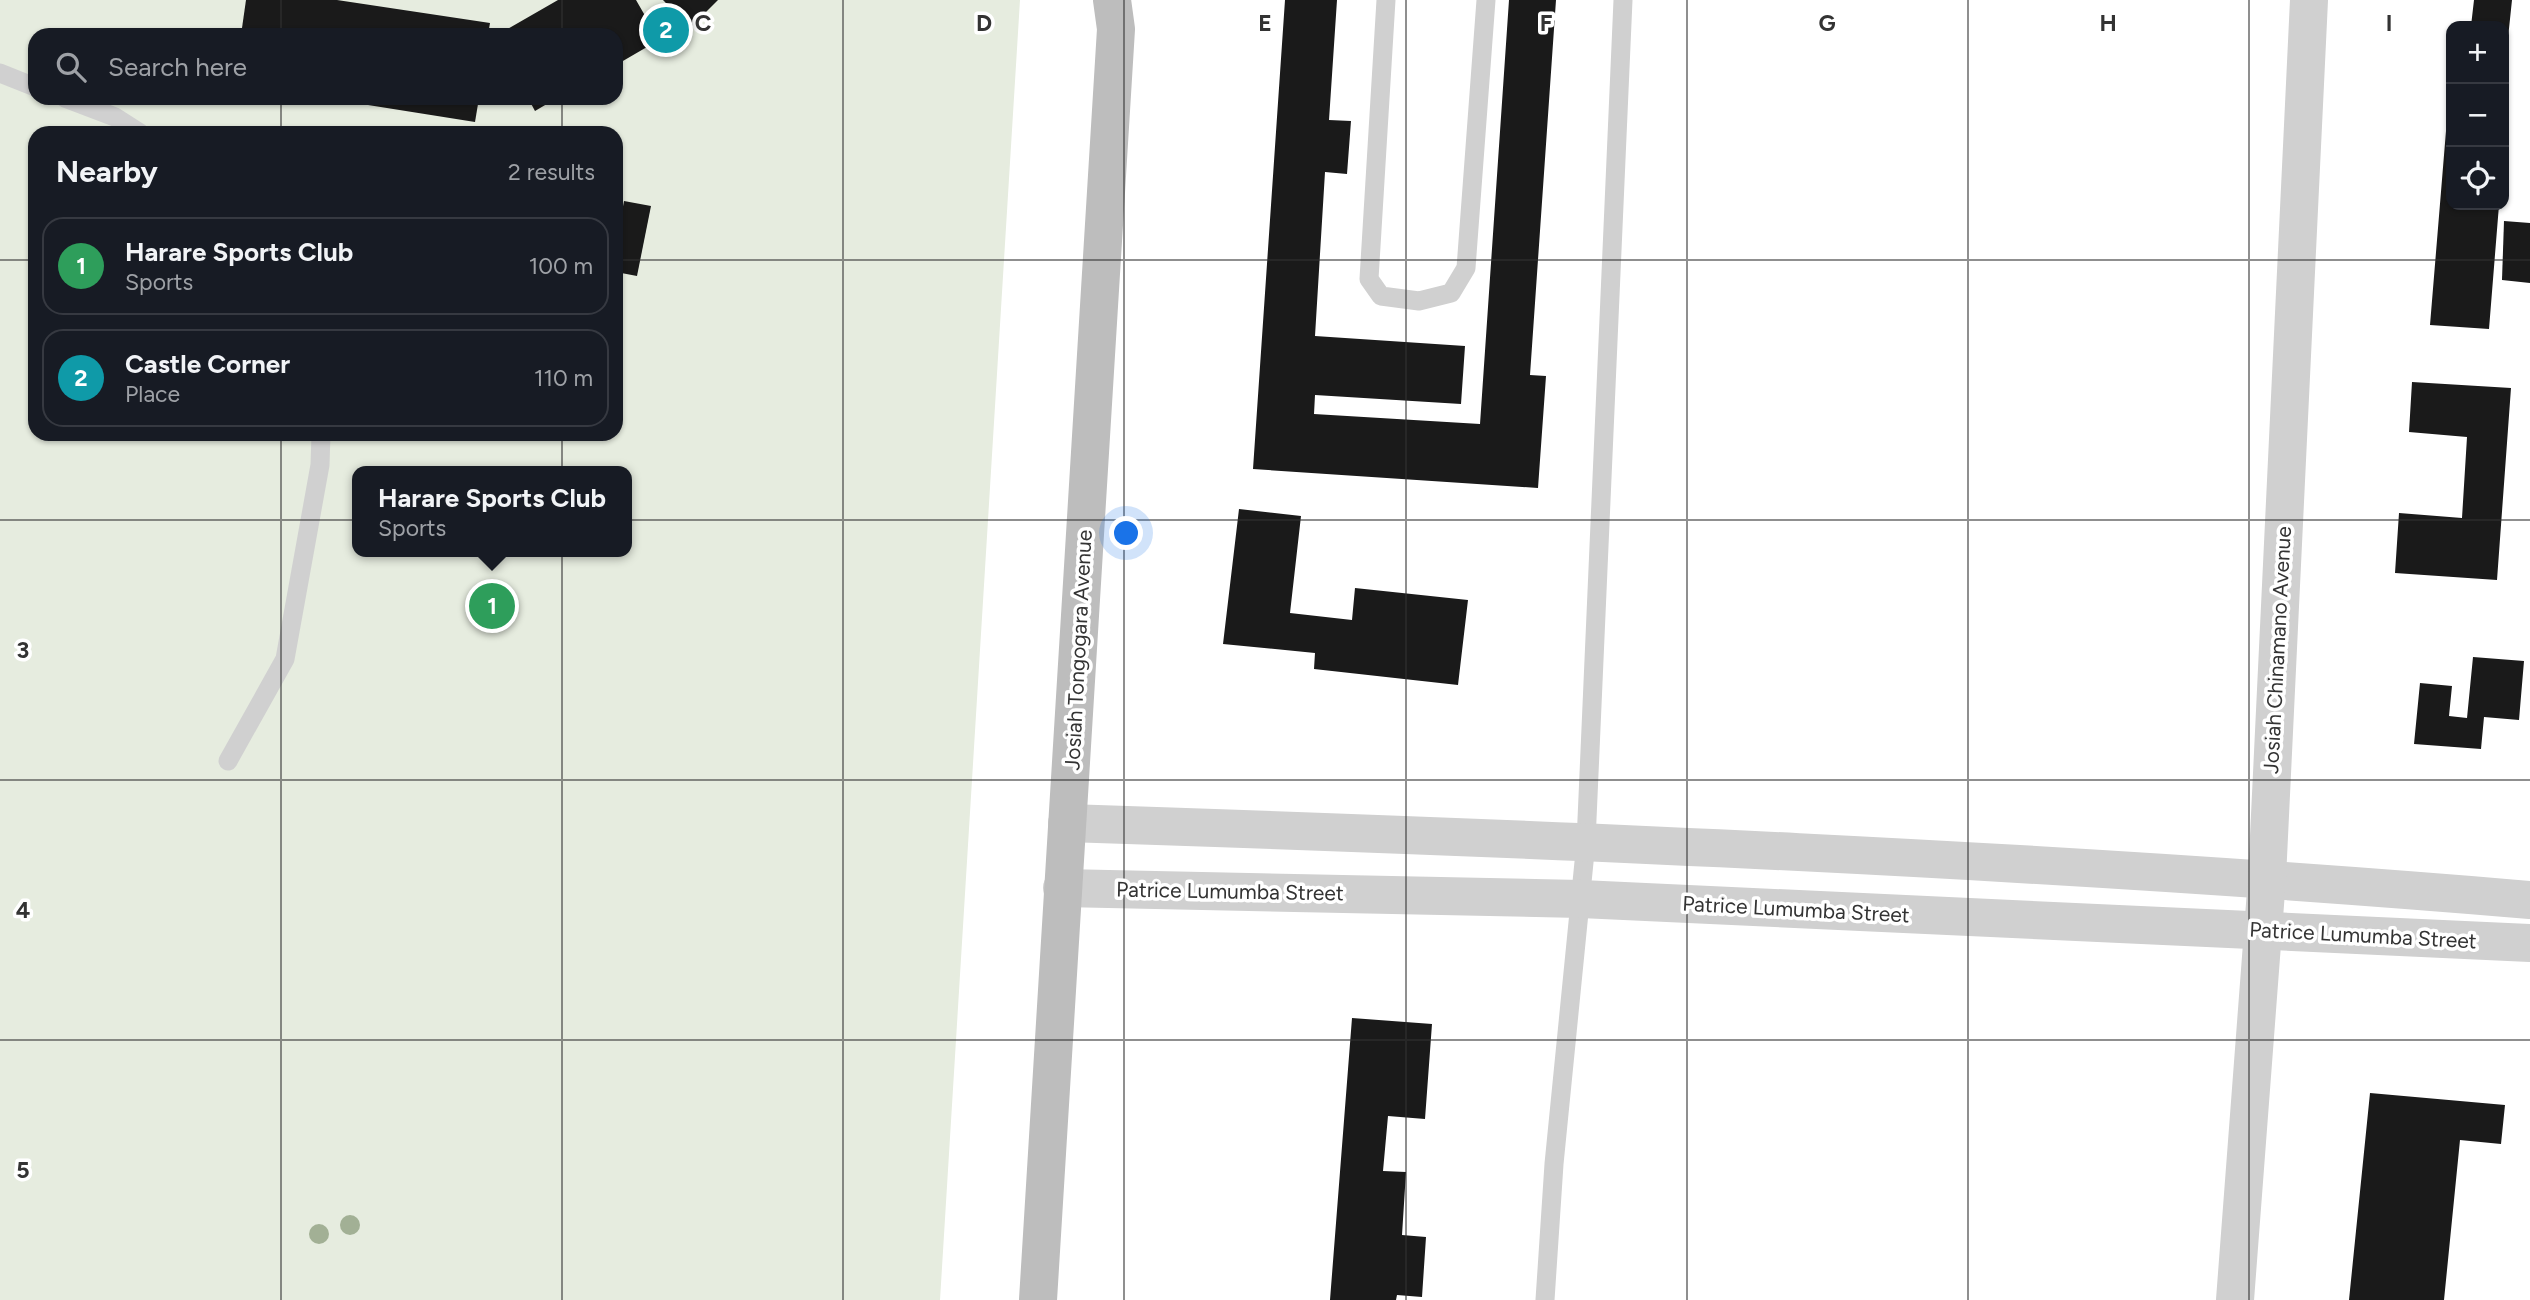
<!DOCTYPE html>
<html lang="en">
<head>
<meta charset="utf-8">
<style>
  body { margin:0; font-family:Figtree,sans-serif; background:#242831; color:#f1f3f6 }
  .controls { position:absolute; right:21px; top:21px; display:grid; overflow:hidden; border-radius:14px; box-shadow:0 2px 5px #0004 }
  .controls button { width:63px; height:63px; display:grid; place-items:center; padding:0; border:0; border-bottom:2px solid #363941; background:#171b24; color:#f1f3f6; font:35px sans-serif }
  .you { position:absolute; left:1127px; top:534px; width:24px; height:24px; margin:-18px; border:5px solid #fff; border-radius:50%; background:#1a73e8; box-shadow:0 0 0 10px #1a73e833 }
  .badge { display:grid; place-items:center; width:46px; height:46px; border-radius:50%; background:#e63946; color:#fff; font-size:23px; font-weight:700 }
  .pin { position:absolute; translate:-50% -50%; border:4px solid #fff; box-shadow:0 2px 7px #0006 }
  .popup { position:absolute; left:352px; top:466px; width:280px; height:91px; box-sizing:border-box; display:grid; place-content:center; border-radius:14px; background:#171b24; filter:drop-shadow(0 2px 5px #0005); font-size:23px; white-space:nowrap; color:#9ea1a6 }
  .popup b { font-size:26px; color:#f1f3f6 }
  .popup::after { content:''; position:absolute; left:50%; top:100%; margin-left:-14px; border:14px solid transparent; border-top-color:#171b24 }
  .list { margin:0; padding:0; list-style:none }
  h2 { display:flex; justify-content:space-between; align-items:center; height:91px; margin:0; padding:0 28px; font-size:30px }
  h2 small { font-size:23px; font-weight:400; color:#9ea1a6 }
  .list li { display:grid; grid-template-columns:46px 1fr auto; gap:21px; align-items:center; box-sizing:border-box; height:98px; margin:0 14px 14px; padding:0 14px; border:2px solid #363941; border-radius:21px }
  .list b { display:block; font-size:26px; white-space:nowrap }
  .list p { margin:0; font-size:23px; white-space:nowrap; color:#9ea1a6 }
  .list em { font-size:23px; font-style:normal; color:#9ea1a6 }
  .icon { flex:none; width:38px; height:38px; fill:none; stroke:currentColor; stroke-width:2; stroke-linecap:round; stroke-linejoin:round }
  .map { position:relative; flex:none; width:2530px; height:1300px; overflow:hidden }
  .search { position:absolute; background:#171b24; box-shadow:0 2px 5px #0004; left:28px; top:28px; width:595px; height:77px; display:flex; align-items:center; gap:18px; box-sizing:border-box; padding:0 24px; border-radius:21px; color:#9ea1a6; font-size:26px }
  .panel { position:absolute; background:#171b24; box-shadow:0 2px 5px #0004; left:28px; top:126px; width:595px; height:315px; border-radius:21px }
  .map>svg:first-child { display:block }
</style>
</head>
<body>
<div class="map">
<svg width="2530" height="1300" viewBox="0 0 2530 1300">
  <rect width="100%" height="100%" fill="#fff"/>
  <path fill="#e6ecdf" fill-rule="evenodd" d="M0,0H1020L940,1300H0ZM35,35H616V98H35ZM35,133H616V434H35ZM357,471H627V552H357Z"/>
  <g fill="#1a1a1a">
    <polygon points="246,0 337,0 490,23 488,35 241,35"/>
    <polygon points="558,0 636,0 659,40 616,65 616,35 497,35"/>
    <polygon points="663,0 718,0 690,28"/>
    <polygon points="1285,0 1337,0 1329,120 1351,121 1347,174 1325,172 1315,336 1465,346 1461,404 1315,395 1314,414 1480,424 1509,0 1556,0 1530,375 1546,376 1538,488 1253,469"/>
    <polygon points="2474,0 2512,0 2508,38 2504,39 2504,26 2471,26"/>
    <polygon points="324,98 479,98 475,122"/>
    <polygon points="528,98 557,98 535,111"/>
    <polygon points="2446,131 2451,131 2451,205 2499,205 2489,329 2430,325"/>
    <polygon points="624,201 651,206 637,276 616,272 616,243"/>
    <polygon points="2504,221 2530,223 2530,283 2502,280"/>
    <polygon points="2412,382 2511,388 2497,580 2395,573 2399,513 2462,518 2467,437 2409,432"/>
    <polygon points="1239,509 1301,516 1290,613 1352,620 1355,588 1468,600 1458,685 1314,669 1315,653 1223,644"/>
    <polygon points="2473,657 2524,661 2519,720 2484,717 2481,749 2414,744 2420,683 2452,686 2449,716 2467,718"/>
    <polygon points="1352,1018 1432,1024 1425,1119 1388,1116 1383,1171 1406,1172 1402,1235 1426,1237 1422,1297 1397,1295 1396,1300 1330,1300"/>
    <polygon points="2370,1093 2505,1105 2501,1144 2460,1140 2444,1300 2349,1300"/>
  </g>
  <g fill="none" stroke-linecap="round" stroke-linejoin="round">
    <g stroke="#d0d0d0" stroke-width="19">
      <polyline points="1386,0 1369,279 1381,296 1419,301 1451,293 1466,268 1486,0"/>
      <polyline points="0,73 35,87"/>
      <polyline points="65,98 115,117 140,133"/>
      <polyline points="228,761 285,659 320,465 321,434"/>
      <polyline points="1545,1300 1554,1164 1586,842 1623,0"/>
    </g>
    <g stroke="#d0d0d0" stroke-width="38">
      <path d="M1067,823C1555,839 2043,859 2530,900"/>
      <polyline points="1062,888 1581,899 2530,943"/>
      <polyline points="2235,1300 2267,878 2309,0"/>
    </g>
    <polyline stroke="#bdbdbd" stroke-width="38" points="1038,1300 1116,29 1112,0"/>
  </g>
  <g fill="#a2b095">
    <circle cx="350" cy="1225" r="10"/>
    <circle cx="319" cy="1234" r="10"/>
  </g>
  <path fill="none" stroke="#333" stroke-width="2" stroke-opacity="0.55" d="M281,0V35M562,0V35M843,0V1300M1124,0V1300M1406,0V1300M1687,0V1300M1968,0V1300M2249,0V1300M281,98V133M562,98V133M0,260H35M616,260H2530M281,434V1300M562,434V1300M0,520H2530M0,780H2530M0,1040H2530"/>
  <g text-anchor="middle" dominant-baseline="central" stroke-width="7" stroke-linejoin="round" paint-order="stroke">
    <g font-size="21" fill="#333" stroke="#fff">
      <text transform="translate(1078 650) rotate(-87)">Josiah Tongogara Avenue</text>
      <text transform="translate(2277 650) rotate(-87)">Josiah Chinamano Avenue</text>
      <text transform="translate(1230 891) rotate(1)">Patrice Lumumba Street</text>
      <text transform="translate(1796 909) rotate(3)">Patrice Lumumba Street</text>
      <text transform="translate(2363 935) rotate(3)">Patrice Lumumba Street</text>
    </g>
  </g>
  <g font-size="23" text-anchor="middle" font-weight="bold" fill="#333" stroke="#fff" stroke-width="7" stroke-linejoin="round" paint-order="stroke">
    <text x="703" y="31">C</text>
    <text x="984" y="31">D</text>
    <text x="1265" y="31">E</text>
    <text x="1546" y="31">F</text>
    <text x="1827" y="31">G</text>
    <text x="2108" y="31">H</text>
    <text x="2389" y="31">I</text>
    <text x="23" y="658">3</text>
    <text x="23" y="918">4</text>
    <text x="23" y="1178">5</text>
  </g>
</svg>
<div class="controls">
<button>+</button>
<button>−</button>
<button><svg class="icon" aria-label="locate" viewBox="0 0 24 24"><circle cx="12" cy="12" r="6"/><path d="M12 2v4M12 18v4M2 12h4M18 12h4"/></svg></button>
</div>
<div class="you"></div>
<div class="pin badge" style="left:492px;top:606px;background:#2e9e5b">1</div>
<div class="popup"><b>Harare Sports Club</b>Sports</div>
<div class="pin badge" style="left:666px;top:30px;background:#0f9aa8">2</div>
<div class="search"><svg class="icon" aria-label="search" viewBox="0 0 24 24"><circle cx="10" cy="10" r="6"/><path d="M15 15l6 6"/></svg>Search here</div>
<section class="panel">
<h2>Nearby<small>2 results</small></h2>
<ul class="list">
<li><span class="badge" style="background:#2e9e5b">1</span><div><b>Harare Sports Club</b><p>Sports</p></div><em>100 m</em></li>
<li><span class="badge" style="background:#0f9aa8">2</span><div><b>Castle Corner</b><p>Place</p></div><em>110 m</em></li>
</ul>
</section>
</div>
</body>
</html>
